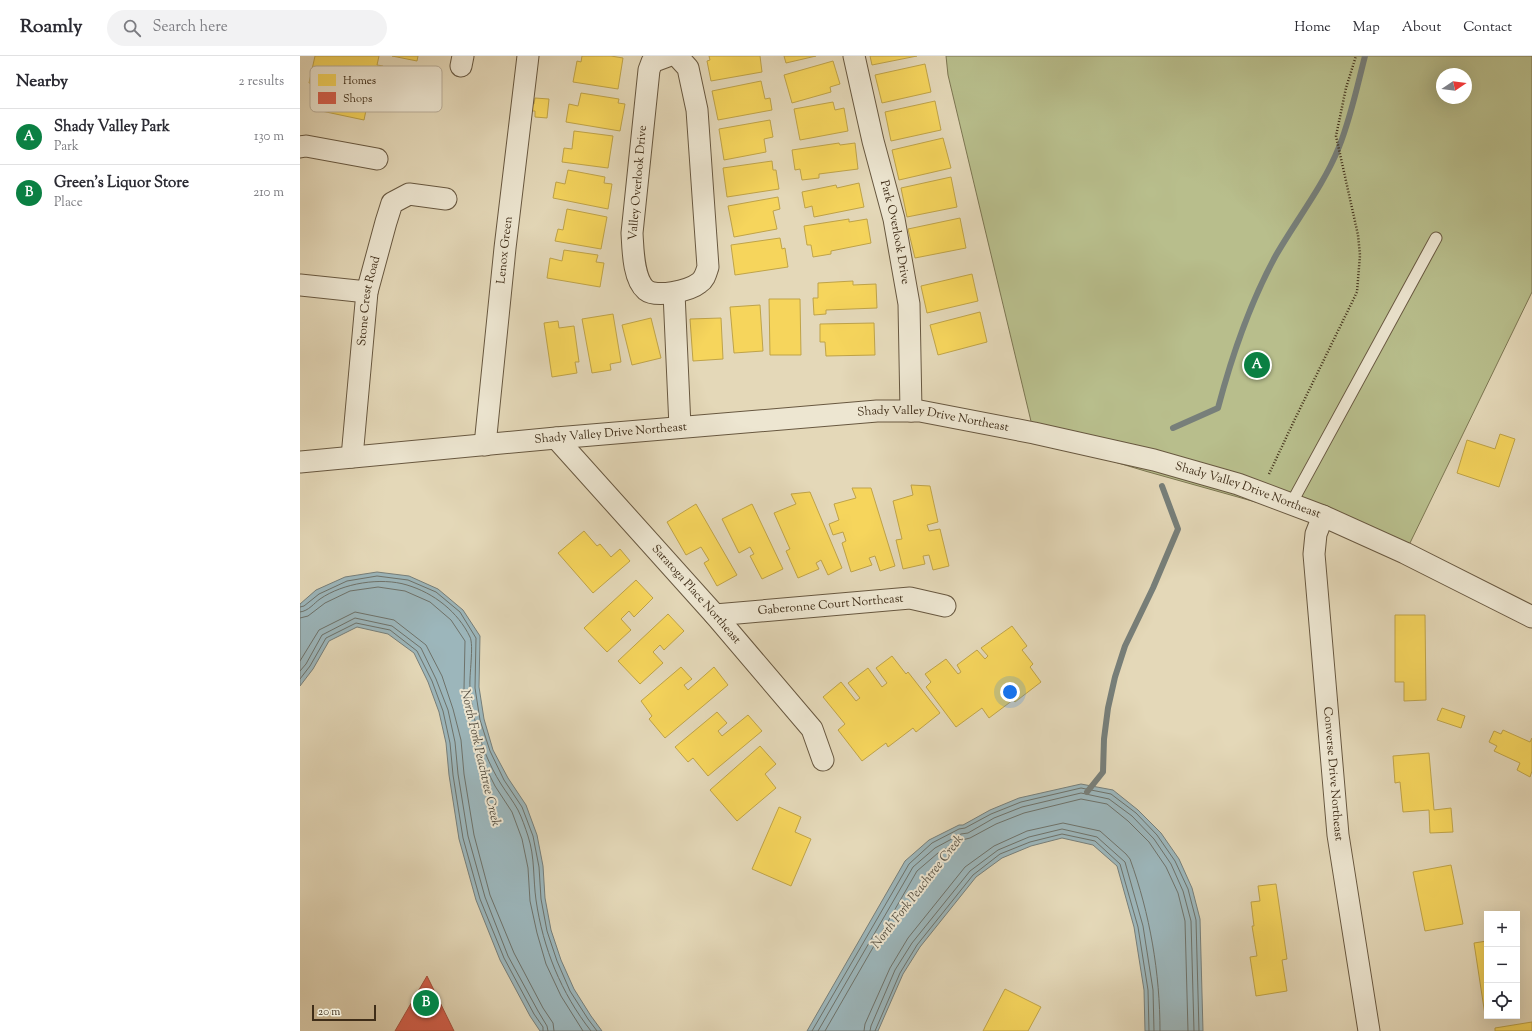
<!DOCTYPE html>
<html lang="en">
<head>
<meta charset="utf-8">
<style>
  body { margin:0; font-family:"Sorts Mill Goudy",serif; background:#f2f2f3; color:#2b2b33 }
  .controls { position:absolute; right:12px; bottom:12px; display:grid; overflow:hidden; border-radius:0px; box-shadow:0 4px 16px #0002 }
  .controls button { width:36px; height:36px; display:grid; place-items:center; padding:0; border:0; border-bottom:1px solid #e1e1e2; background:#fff; color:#2b2b33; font:20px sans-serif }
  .compass { position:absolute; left:1136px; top:12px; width:36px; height:36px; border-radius:50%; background:#fff; box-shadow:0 4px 16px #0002; rotate:77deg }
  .scale { position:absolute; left:12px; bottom:10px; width:64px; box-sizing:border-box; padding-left:4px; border:2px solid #3f2d18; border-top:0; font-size:11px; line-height:14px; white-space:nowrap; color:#3f2d18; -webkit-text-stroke:3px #ede6d1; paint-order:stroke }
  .you { position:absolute; left:710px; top:636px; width:14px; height:14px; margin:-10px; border:3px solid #fff; border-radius:50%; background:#1a73e8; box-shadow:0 0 0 6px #1a73e833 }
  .badge { display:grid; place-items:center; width:26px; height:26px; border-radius:50%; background:#0b8043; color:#fff; font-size:13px; font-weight:700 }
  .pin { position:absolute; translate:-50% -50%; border:2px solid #fff; box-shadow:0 1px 4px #0006 }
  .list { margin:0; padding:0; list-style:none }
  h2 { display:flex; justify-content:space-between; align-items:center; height:52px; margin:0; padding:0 16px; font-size:17px }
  h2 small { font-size:13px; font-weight:400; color:#7c7c81 }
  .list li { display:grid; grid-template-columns:26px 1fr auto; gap:12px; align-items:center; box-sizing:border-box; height:56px; padding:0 16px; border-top:1px solid #e1e1e2 }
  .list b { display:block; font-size:15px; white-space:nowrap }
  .list p { margin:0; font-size:13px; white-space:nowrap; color:#7c7c81 }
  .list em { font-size:13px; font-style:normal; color:#7c7c81 }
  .icon { flex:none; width:22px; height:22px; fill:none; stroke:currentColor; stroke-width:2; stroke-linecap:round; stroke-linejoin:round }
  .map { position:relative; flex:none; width:1232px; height:975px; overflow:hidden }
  header { display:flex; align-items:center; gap:24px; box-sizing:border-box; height:56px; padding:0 20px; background:#fff; border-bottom:1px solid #e1e1e2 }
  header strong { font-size:19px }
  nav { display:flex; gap:22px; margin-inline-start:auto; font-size:14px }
  .search { width:280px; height:36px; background:#f2f2f3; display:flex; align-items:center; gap:10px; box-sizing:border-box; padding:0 14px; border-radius:22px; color:#7c7c81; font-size:15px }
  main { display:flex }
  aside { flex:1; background:#fff }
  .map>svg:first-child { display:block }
</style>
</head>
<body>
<header>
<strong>Roamly</strong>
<div class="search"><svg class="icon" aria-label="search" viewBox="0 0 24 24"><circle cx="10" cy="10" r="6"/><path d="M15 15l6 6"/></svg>Search here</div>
<nav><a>Home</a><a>Map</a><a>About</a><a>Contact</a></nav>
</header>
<main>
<aside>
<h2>Nearby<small>2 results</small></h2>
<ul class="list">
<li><span class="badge">A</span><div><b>Shady Valley Park</b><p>Park</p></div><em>130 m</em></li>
<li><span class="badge">B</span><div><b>Green's Liquor Store</b><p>Place</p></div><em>210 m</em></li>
</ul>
</aside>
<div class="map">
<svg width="1232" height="975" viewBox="0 0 1232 975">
  <rect width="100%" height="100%" fill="#e4d8b8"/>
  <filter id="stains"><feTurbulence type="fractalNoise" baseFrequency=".005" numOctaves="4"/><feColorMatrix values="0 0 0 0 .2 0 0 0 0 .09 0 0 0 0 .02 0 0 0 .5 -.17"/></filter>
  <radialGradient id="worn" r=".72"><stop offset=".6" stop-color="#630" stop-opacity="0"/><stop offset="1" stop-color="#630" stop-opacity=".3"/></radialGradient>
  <path fill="#b8be8c" stroke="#7c7652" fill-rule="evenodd" d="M646,0H1232V236L1109,489L845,415L735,382L648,19ZM1142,18H1166V42H1142Z"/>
  <g fill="#9cb6bb" stroke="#777f7a">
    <polygon points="77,516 109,520 138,533 163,554 180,580 179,631 184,663 193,694 208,722 226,749 237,779 243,810 245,842 251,874 261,904 274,933 291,960 302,975 240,975 230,960 200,904 176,844 159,783 149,719 146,687 139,656 128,626 114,597 88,578 57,571 29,585 13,613 0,630 0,548 16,534 45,521"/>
    <polygon points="781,728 813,734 838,754 861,777 879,803 892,832 900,863 903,975 845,975 844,934 834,871 817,810 793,789 762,782 731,790 702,802 676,821 620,891 603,918 578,975 507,975 605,805 629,784 659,769 663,769 690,754 719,742"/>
  </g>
  <g fill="#f6d55c" stroke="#bfa348">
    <polygon points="15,0 79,0 77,9 83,10 77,42 69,40 64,64 12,53 17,29 9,27"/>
    <polygon points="92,0 118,0 117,5"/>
    <polygon points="282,0 311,0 323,2 318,33 273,26 277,5 281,6"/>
    <polygon points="409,0 460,0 462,16 411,25 407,5 410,4"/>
    <polygon points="484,0 516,0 486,7"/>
    <polygon points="570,0 617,0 572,9"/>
    <polygon points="533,5 540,28 530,31 531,36 492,47 484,19"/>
    <polygon points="625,8 631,36 582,47 575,19"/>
    <polygon points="461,25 465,43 470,42 472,54 418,64 412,35"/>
    <polygon points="281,37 319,43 318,47 325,48 320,75 266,66 269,48 278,50"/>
    <polygon points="235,42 249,43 247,62 235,61 235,55 231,55 232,48 234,48"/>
    <polygon points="635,45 641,74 591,85 585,56"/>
    <polygon points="533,46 535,54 544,52 548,75 500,84 494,53"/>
    <polygon points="470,64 473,81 464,83 466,96 424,104 419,73"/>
    <polygon points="274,75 313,80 308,112 262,106 264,92 272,93"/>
    <polygon points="643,82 651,112 599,124 592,94"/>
    <polygon points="539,87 540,89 555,87 558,113 519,118 519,122 502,124 500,113 495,114 492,94"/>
    <polygon points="472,105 473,114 476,114 479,133 427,141 423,112"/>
    <polygon points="268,114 305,121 304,127 312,128 308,153 253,142 256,126 265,128"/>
    <polygon points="651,121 657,151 607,161 601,132"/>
    <polygon points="559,127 564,151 514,161 512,150 505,152 502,136 536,129 537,132"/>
    <polygon points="478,141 480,153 473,155 477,173 434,181 428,150"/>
    <polygon points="267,153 307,161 301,193 255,185 258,173 263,174"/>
    <polygon points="660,162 666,192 615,202 608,173"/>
    <polygon points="549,163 549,166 567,163 571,187 531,195 531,198 513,201 511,189 507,189 504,170"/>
    <polygon points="480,182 482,193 485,192 488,211 435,219 431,189"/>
    <polygon points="264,194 298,199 296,206 304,207 300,231 247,222 250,202 262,205"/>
    <polygon points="672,218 678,245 627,257 621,230"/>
    <polygon points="553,225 553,229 576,228 577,252 526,254 526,258 514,259 513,242 518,242 518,227"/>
    <polygon points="469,243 500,243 501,299 470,299"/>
    <polygon points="460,249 463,295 434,297 430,251"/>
    <polygon points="680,256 687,286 638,299 630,269"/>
    <polygon points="313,258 321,306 310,308 311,314 292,317 282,263"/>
    <polygon points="351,262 361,302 332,309 322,269"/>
    <polygon points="421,262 423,303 393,305 390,263"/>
    <polygon points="258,265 259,272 274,270 279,306 275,306 277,317 252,321 244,267"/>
    <polygon points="574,267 575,299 526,300 525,286 520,286 520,268"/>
    <polygon points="1200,378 1215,383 1199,431 1157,417 1167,384 1195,393"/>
    <polygon points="611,429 630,430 638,466 627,469 629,475 640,473 649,510 633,514 629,499 623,500 625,508 603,513 596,484 602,483 593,445 613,439"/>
    <polygon points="552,432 571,432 595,510 580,515 575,500 569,502 572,509 551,516 542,487 546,485 543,476 533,479 529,468 539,464 534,448 556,442"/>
    <polygon points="510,436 542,512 528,519 521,504 516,507 519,513 498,522 486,495 490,493 474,457 496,448 491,438"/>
    <polygon points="396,448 437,519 417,530 404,507 409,504 401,491 386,499 367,466"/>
    <polygon points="452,448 483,513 462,523 450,500 454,498 450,491 439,497 422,463"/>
    <polygon points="284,475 297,490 300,488 311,501 320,493 330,505 293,537 258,497"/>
    <polygon points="336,524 353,542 334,561 329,555 321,563 331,574 307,596 284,572"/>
    <polygon points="368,558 384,575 364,594 360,589 353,596 363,607 340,628 318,605"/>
    <polygon points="1095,559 1125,559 1126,644 1104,645 1104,626 1095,626"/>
    <polygon points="712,570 727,590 722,594 733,608 730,611 741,626 715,646 713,644 689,662 682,652 656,671 626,631 631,626 625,618 646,603 658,618 661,616 657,609 677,594 685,603 688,600 681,592"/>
    <polygon points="592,600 606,618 608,616 640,657 616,676 613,672 588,691 586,687 562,705 538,674 545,668 523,641 541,626 556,645 560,642 548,627 568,612 582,631 587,627 576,612"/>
    <polygon points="381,611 392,623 384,629 388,634 414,611 428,629 365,682 349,663 352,660 341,645"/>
    <polygon points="1142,652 1165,660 1161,672 1137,664"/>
    <polygon points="417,656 427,667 418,675 422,680 448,659 462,675 408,720 393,702 388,706 375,691"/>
    <polygon points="1203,674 1230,686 1232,682 1232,715 1230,721 1217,714 1220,707 1194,695 1197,690 1189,686 1194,675 1201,678"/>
    <polygon points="460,690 476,708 465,718 476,732 437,765 410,734"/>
    <polygon points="1129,697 1134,754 1151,752 1153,776 1130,777 1129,754 1103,756 1100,726 1095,727 1093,700"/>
    <polygon points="479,751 501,761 495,776 511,783 491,830 452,813"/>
    <polygon points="1151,809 1163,868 1125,875 1113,816"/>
    <polygon points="976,828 987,903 982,904 987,935 956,940 950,901 957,900 952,870 954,870 951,846 960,845 958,830"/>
    <polygon points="1187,885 1187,959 1185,959 1174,887"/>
    <polygon points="705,933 741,951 728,975 683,975"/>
    <polygon points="1232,966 1232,975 1195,975 1195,972"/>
  </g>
  <polygon fill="#d6604d" stroke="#a9513d" points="127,920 154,975 95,975"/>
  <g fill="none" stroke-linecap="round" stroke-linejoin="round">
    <g stroke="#6e726a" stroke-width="1">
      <polyline points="0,551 4,550 19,538 47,525 77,520 108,524 136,536 160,556 176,582 175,632 180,664 190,695 204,724 222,751 233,780 239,811 241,843 247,875 257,905 270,935 288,963 297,975"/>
      <path d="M0,556C9,555 14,547 20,543C43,527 81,521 107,529C134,537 158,556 170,581C174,589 169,620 170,631C170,642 173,654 175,665C180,686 189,709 201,728C206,736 213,745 218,754C222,762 225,771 228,780C235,801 233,823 236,844C243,892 261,937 291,975"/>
      <polyline points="0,562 8,560 25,547 50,535 78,531 105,535 130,546 151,564 165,585 164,633 169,667 179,698 195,730 212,756 222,783 228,812 230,845 237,877 246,908 261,940 283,975"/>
      <polyline points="0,605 19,574 55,556 94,564 126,589 142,620 153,653 161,684 164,718 174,779 190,839 214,897 243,952 253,967 254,975"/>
      <polyline points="0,615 6,608 22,579 55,562 92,570 121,592 136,623 148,654 155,686 158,718 168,780 185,841 208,900 238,955 247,970 248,975"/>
      <polyline points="0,623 10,610 26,582 56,567 90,574 117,595 132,625 143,655 150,687 153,719 163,782 180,843 204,902 234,958 243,971 243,975"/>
      <polyline points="512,975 609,808 632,787 659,773 665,772 691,758 721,746 781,732 811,738 836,757 857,779 875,805 888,833 896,864 899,975"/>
      <polyline points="518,975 613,811 635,792 661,778 668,777 694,762 722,751 781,737 809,743 832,760 854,783 871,808 883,835 891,865 894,975"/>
      <polyline points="525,975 617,815 638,797 662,784 670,782 696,768 724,757 781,743 807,748 828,765 849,786 866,811 878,837 885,865 888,975"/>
      <path d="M564,975L565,968L590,912L608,882L665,811L694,790L727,775L763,767L800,775L826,798L830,803C850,858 860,917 860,975"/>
      <polyline points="570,975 571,970 595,914 612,887 670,815 698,794 729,781 762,773 797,781 825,806 843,870 853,934 854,975"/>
      <polyline points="575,975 600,917 617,889 673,819 700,798 730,786 762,778 795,785 820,808 838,871 848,934 849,975"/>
    </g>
    <g stroke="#777f7a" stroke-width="6">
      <path d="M873,372L918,352C932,299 949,249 975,201C996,164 1023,131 1039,91C1051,61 1057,31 1065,0"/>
      <polyline points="787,736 803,716 804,683 808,652 815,621 825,590 853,532 878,473 862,430"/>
    </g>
    <g stroke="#685840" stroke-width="13">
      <polyline id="lane" points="991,448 1136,182"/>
    </g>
    <g stroke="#685840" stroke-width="23">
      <g id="street">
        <path d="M368,0L352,6L349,14L332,177C333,193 333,223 346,234C356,242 389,235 399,227C405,223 406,217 408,211L397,54L388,12L377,0"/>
        <path id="s1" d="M554,0L573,85L594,163L609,248L611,355"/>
        <polyline points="161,10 163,0"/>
        <polyline points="0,91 6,90 77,103"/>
        <polyline points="0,229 67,236"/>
        <polyline points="374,237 380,371"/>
        <path id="s2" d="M256,382L415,559L512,673L523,704"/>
        <path id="s3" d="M185,389L205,192L228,0"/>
        <path id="s4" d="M52,401L67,236L86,166L92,147L109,138L146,143"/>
        <path id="s5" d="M0,406L256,382L577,355H620L734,377L854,404L938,428L1023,460L1105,497L1232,561"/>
        <path id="s6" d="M1023,460L1016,478L1014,498L1038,779L1069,975"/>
        <path id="s7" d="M415,559L610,542L645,550"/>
      </g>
    </g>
    <polyline stroke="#3f2d18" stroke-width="2.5" stroke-dasharray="1 2" stroke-linecap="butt" points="969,418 994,365 1057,236 1060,199 1058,179 1036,80 1046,32 1056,0"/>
    <use href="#lane" stroke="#ede6d1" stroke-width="11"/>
    <use href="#street" stroke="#ede6d1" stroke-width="21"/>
  </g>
  <g text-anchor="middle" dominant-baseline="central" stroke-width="4" stroke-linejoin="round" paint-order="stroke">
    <g font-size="12" fill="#3f2d18" stroke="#ede6d1">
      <text transform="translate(338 127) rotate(-85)">Valley Overlook Drive</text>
      <text stroke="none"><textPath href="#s1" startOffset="181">Park Overlook Drive</textPath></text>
      <text stroke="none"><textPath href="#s3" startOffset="196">Lenox Green</textPath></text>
      <text stroke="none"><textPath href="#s4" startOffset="157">Stone Crest Road</textPath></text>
      <text stroke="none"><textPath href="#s5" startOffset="636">Shady Valley Drive Northeast</textPath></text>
      <text stroke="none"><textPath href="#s5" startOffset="312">Shady Valley Drive Northeast</textPath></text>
      <text stroke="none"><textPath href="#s5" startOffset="960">Shady Valley Drive Northeast</textPath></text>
      <text stroke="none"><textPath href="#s2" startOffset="210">Saratoga Place Northeast</textPath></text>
      <text stroke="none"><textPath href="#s7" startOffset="116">Gaberonne Court Northeast</textPath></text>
      <text stroke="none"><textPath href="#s6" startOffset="260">Converse Drive Northeast</textPath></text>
    </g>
    <g font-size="13" font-style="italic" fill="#564f41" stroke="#ede6d1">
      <text transform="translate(180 702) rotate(77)">North Fork Peachtree Creek</text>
      <text transform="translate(618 836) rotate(-52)">North Fork Peachtree Creek</text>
    </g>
  </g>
  <rect x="10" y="10" width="132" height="46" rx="6" fill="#ede6d1" stroke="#b9ae9a" stroke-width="1"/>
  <rect x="18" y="18" width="18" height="12" fill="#f6d55c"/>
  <rect x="18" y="36" width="18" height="12" fill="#d6604d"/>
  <g font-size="11" fill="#3f2d18">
    <text x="43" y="28">Homes</text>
    <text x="43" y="46">Shops</text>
  </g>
  <rect width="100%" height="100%" filter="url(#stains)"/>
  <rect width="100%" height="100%" fill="url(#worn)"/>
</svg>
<div class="controls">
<button>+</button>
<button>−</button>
<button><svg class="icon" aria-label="locate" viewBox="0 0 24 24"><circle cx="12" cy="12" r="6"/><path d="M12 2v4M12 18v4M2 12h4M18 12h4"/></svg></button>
</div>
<svg class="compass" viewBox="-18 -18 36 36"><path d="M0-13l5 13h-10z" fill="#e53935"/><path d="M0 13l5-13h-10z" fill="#7c7c81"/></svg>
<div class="scale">20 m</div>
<div class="you"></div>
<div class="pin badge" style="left:957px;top:309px">A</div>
<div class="pin badge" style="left:126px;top:947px">B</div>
</div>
</main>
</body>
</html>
